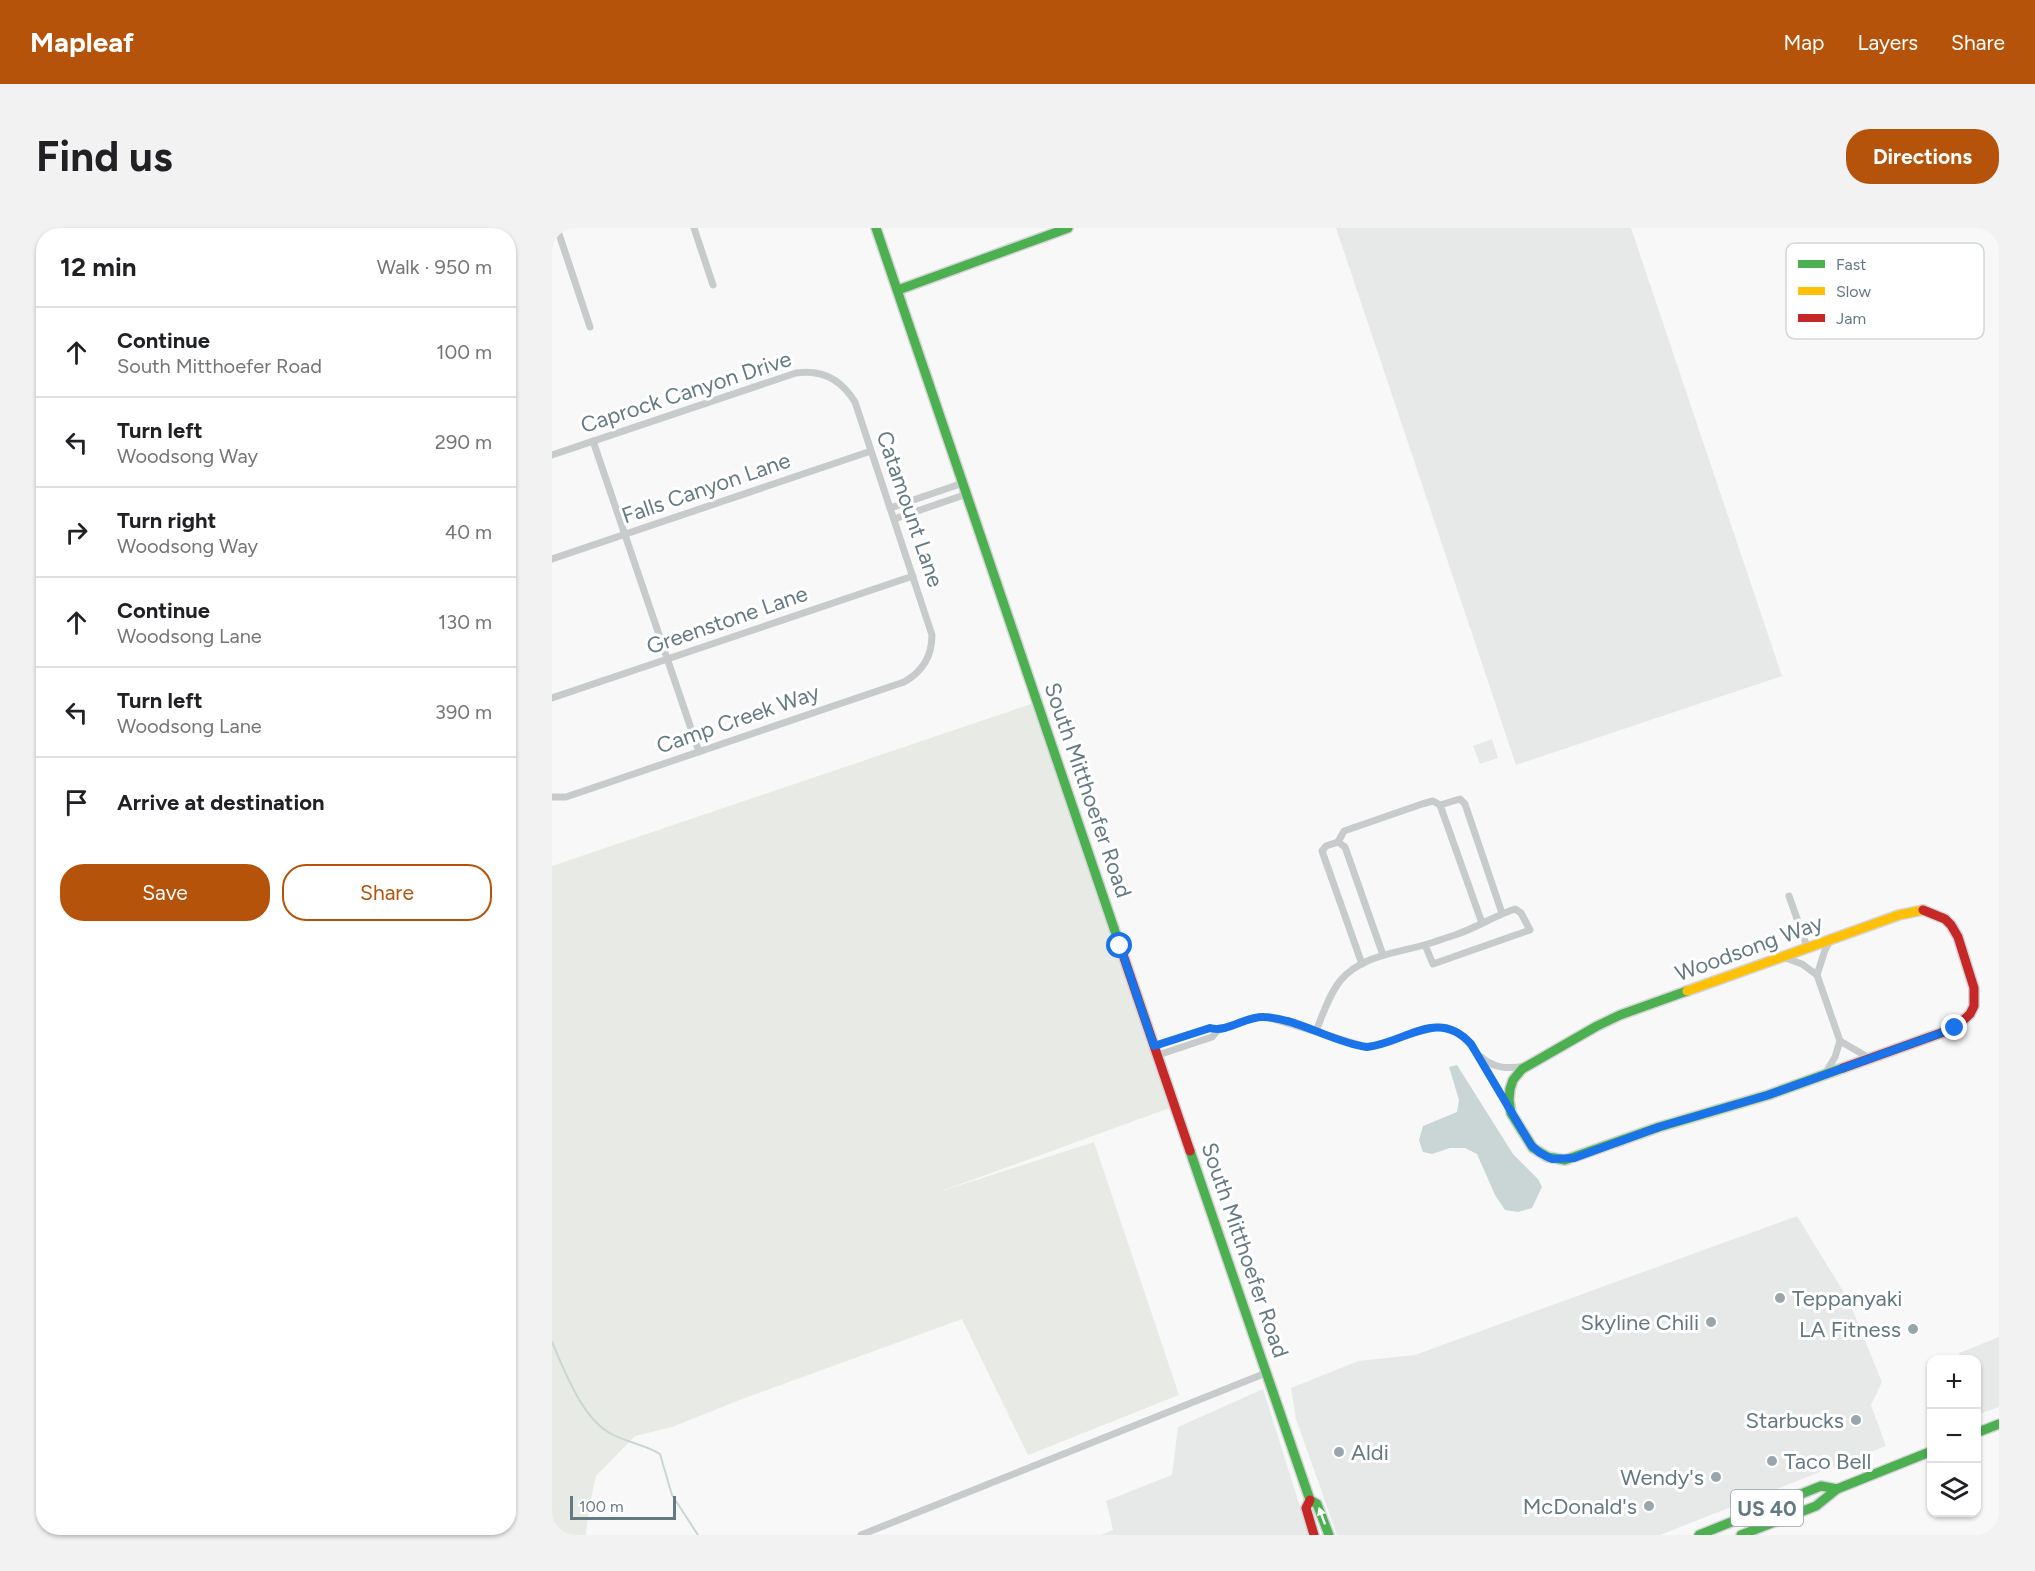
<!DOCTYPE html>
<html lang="en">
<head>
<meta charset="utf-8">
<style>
  body { margin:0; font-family:Figtree,sans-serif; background:#f2f2f2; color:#202124 }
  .controls { position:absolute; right:18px; bottom:18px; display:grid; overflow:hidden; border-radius:12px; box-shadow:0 2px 4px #0004 }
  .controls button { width:54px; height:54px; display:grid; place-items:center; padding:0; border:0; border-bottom:2px solid #e0e0e0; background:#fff; color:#202124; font:30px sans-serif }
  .scale { position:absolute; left:18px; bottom:15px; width:106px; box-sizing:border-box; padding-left:6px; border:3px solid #647a83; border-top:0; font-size:16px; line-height:21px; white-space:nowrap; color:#647a83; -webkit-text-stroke:4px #fff; paint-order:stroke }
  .stop { position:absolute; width:18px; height:18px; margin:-14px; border:4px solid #1a73e8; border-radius:50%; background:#fff }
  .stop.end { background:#1a73e8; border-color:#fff; box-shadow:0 2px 6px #0008 }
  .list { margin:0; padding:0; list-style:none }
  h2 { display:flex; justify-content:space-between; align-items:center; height:78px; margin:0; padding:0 24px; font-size:26px }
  h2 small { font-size:20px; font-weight:400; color:#757577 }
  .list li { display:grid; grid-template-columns:39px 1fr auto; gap:18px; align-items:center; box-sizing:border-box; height:90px; padding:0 24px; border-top:2px solid #e0e0e0 }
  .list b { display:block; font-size:22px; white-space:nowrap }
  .list p { margin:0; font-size:20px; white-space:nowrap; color:#757577 }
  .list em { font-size:20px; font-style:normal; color:#757577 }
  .actions { display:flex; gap:12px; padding:18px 24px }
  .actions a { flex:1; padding:14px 0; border:2px solid #b45309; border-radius:24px; text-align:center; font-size:21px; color:#b45309 }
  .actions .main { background:#b45309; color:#fff }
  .icon { flex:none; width:33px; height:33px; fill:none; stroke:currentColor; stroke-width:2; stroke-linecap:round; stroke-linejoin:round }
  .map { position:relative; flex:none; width:1447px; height:1307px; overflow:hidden; border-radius:24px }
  header { display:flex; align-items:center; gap:36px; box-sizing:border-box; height:84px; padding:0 30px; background:#b45309; color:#fff }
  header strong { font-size:28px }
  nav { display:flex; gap:33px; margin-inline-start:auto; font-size:21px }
  .intro { display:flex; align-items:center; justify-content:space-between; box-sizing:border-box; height:144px; padding:0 36px }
  h1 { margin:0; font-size:42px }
  .button { padding:15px 27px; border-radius:24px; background:#b45309; color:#fff; font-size:21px; font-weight:700 }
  main { display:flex; gap:36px; padding:0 36px }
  aside { flex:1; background:#fff; border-radius:24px; box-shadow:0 2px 4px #0004 }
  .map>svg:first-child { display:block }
</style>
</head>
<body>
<header>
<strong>Mapleaf</strong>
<nav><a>Map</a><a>Layers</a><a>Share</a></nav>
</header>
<div class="intro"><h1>Find us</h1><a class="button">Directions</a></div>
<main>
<aside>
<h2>12 min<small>Walk · 950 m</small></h2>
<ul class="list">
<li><svg class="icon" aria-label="ahead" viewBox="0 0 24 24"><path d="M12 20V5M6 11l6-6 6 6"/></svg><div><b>Continue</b><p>South Mitthoefer Road</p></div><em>100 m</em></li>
<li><svg class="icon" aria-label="left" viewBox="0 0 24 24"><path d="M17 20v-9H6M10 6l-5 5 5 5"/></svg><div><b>Turn left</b><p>Woodsong Way</p></div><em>290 m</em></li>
<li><svg class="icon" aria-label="right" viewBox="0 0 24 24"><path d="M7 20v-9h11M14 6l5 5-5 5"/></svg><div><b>Turn right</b><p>Woodsong Way</p></div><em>40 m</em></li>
<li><svg class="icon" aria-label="ahead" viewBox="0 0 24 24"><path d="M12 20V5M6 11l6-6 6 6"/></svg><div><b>Continue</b><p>Woodsong Lane</p></div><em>130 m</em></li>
<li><svg class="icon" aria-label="left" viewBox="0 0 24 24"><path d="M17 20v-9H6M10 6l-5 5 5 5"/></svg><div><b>Turn left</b><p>Woodsong Lane</p></div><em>390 m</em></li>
<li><svg class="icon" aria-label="arrive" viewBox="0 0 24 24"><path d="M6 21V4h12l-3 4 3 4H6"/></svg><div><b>Arrive at destination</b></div></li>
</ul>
<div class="actions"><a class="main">Save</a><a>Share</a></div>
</aside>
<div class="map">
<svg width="1447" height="1307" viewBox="0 0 1447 1307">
  <rect width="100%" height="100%" fill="#f8f8f8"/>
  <g fill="#e7e9e9">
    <polygon points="784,0 1079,0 1230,448 964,537"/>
    <polygon points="940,511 946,530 928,536 921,518"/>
    <polygon points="1245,988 1296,1071 1330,1154 1319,1177 1334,1218 1108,1307 785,1307 744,1191 739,1160 806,1133 863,1127"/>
    <polygon points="1447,1109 1447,1179 1428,1186 1425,1177 1424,1132 1409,1131 1407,1125"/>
    <polygon points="711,1161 757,1307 549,1307 561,1302 554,1273 620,1247 626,1199"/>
  </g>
  <polygon fill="#e8eae5" points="485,474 623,878 384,965 542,914 627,1167 476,1227 410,1091 190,1171 120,1199 83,1208 44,1248 37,1279 34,1307 0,1307 0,638"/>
  <polygon fill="#cad6d6" points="905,837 961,926 986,951 990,959 980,980 966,984 953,982 943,967 925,926 913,920 898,920 880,926 871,924 867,912 871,898 905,884 907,872 897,839"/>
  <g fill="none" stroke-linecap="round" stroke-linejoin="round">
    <path stroke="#cad6d6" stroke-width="2" d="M0,1114C12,1142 29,1187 56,1204C72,1214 92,1216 108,1226L120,1267L146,1307"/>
    <g stroke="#d4d5d6" stroke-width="12">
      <g id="fast">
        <polyline points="324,0 569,721"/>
        <polyline points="346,62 516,0"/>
        <polyline points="1135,763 1068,787 1045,798 970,841 961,852 958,861 957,872 959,885 981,920 996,929 1013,932 1107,899 1216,867 1291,840"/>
        <polyline points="638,923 758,1272 765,1276 777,1307"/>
        <polyline points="1424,1205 1447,1196"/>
        <polyline points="1147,1307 1269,1258 1285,1261"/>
        <polyline points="1189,1307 1264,1278 1285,1261 1380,1223"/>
      </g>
    </g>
    <g stroke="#d4d5d6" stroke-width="12">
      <polyline id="slow" points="1135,763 1347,687 1371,682"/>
    </g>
    <g stroke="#d4d5d6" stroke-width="12">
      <g id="jam">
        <polyline points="569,721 638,923"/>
        <polyline points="1291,840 1403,800 1418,786 1422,778 1422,760 1406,709 1399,697 1393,691 1371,682"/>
        <polyline points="758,1272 754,1280 762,1307"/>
      </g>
    </g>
    <g stroke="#c8cbcc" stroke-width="7">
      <polyline points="5,0 38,99"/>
      <polyline points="142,0 161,57"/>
      <polyline points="41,213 147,524"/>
      <path d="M0,227L244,145C270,141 289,151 303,174L380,407C380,428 370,444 352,454L14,569H0"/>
      <polyline points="338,280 411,255"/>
      <polyline points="342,291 415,266"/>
      <polyline points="0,331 319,223"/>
      <polyline points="0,470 361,348"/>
      <polyline points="888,577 908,571 913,576 950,685"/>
      <polyline points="786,614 792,603 870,576 881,573 888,577 930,695"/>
      <polyline points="1237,668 1255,719"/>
      <polyline points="1231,729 1250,736 1265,747"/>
      <polyline points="810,736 770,623 774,618 786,614 793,619 831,727"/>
      <polyline points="1265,747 1288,813"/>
      <polyline points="1265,747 1273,722 1279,711"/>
      <path d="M764,803C771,786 777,767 788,753C808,728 844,725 872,717C883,714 893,710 903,707C924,700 942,688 963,681L969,685L978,702L881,736L873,717"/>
      <polyline points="1288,813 1319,831"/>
      <polyline points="602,818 658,800 666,802"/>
      <path d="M606,827L660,809L666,802L701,790L714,789L815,819C835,817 853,806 873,801C906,792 919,815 933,840C941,853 949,866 957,880"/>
      <path d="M929,829C943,841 956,841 974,838"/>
      <polyline points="1273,846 1283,829 1288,813"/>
      <polyline points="309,1307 714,1145"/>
    </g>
    <use href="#fast" stroke="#4caf50" stroke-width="9"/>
    <use href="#slow" stroke="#ffc107" stroke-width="9"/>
    <use href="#jam" stroke="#c62828" stroke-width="9"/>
  </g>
  <defs><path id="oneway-solid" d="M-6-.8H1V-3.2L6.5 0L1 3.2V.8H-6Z" transform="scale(1.5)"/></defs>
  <use fill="#f6fbf6" href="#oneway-solid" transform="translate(770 1288) rotate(-110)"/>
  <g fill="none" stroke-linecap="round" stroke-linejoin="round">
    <path stroke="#1a73e8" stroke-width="8" d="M568,718L602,818L658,800C676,805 693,788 712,789C745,790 782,815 815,819C853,815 886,779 919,816L979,917L988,925L1000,931L1022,930L1107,899L1216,867L1403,800"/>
  </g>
  <g fill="#98a6ac" stroke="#fff" stroke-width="2">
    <circle cx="1228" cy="1070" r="6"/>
    <circle cx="1159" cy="1094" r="6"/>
    <circle cx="1361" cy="1101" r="6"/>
    <circle cx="1304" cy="1192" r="6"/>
    <circle cx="787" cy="1224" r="6"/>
    <circle cx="1220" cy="1233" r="6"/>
    <circle cx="1164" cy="1249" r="6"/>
    <circle cx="1097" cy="1278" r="6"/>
  </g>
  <g text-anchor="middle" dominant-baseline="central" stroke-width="6" stroke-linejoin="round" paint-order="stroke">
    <rect fill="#fff" stroke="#92a2a8" stroke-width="1.5" x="1179" y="1262" width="72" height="36" rx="4.5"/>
    <g font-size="21" font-weight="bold" fill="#647a83">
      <text x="1215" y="1280">US 40</text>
    </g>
    <g font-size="22" fill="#647a83" stroke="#fff">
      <text transform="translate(134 164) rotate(-18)">Caprock Canyon Drive</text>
      <text transform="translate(154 260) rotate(-19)">Falls Canyon Lane</text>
      <text transform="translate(358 281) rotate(71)">Catamount Lane</text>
      <text transform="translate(175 392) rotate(-19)">Greenstone Lane</text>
      <text transform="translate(186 491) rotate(-19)">Camp Creek Way</text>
      <text transform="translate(536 562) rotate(71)">South Mitthoefer Road</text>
      <text transform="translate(1197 720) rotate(-20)">Woodsong Way</text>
      <text transform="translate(693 1022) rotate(71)">South Mitthoefer Road</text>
    </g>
    <g font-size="22" fill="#647a83" stroke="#fff" text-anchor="end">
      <text x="1240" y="1070" text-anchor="start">Teppanyaki</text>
      <text x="1147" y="1094">Skyline Chili</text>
      <text x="1349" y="1101">LA Fitness</text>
      <text x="1292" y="1192">Starbucks</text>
      <text x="799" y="1224" text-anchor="start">Aldi</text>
      <text x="1232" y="1233" text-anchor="start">Taco Bell</text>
      <text x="1152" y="1249">Wendy's</text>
      <text x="1085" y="1278">McDonald's</text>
    </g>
  </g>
  <rect x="1234" y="15" width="198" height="96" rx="9" fill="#fff" stroke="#d0d7da" stroke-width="1.5"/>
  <rect x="1246" y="32" width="27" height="8" fill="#4caf50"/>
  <rect x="1246" y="59" width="27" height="8" fill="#ffc107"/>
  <rect x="1246" y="86" width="27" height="8" fill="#c62828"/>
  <g font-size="16" fill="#647a83">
    <text x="1284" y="42">Fast</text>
    <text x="1284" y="69">Slow</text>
    <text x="1284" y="96">Jam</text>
  </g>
</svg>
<div class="controls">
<button>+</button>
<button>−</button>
<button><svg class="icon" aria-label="layers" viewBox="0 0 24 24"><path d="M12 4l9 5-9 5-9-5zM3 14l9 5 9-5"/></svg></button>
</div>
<div class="scale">100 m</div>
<div class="stop" style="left:568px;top:718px"></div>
<div class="stop end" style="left:1403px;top:800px"></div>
</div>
</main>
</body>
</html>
